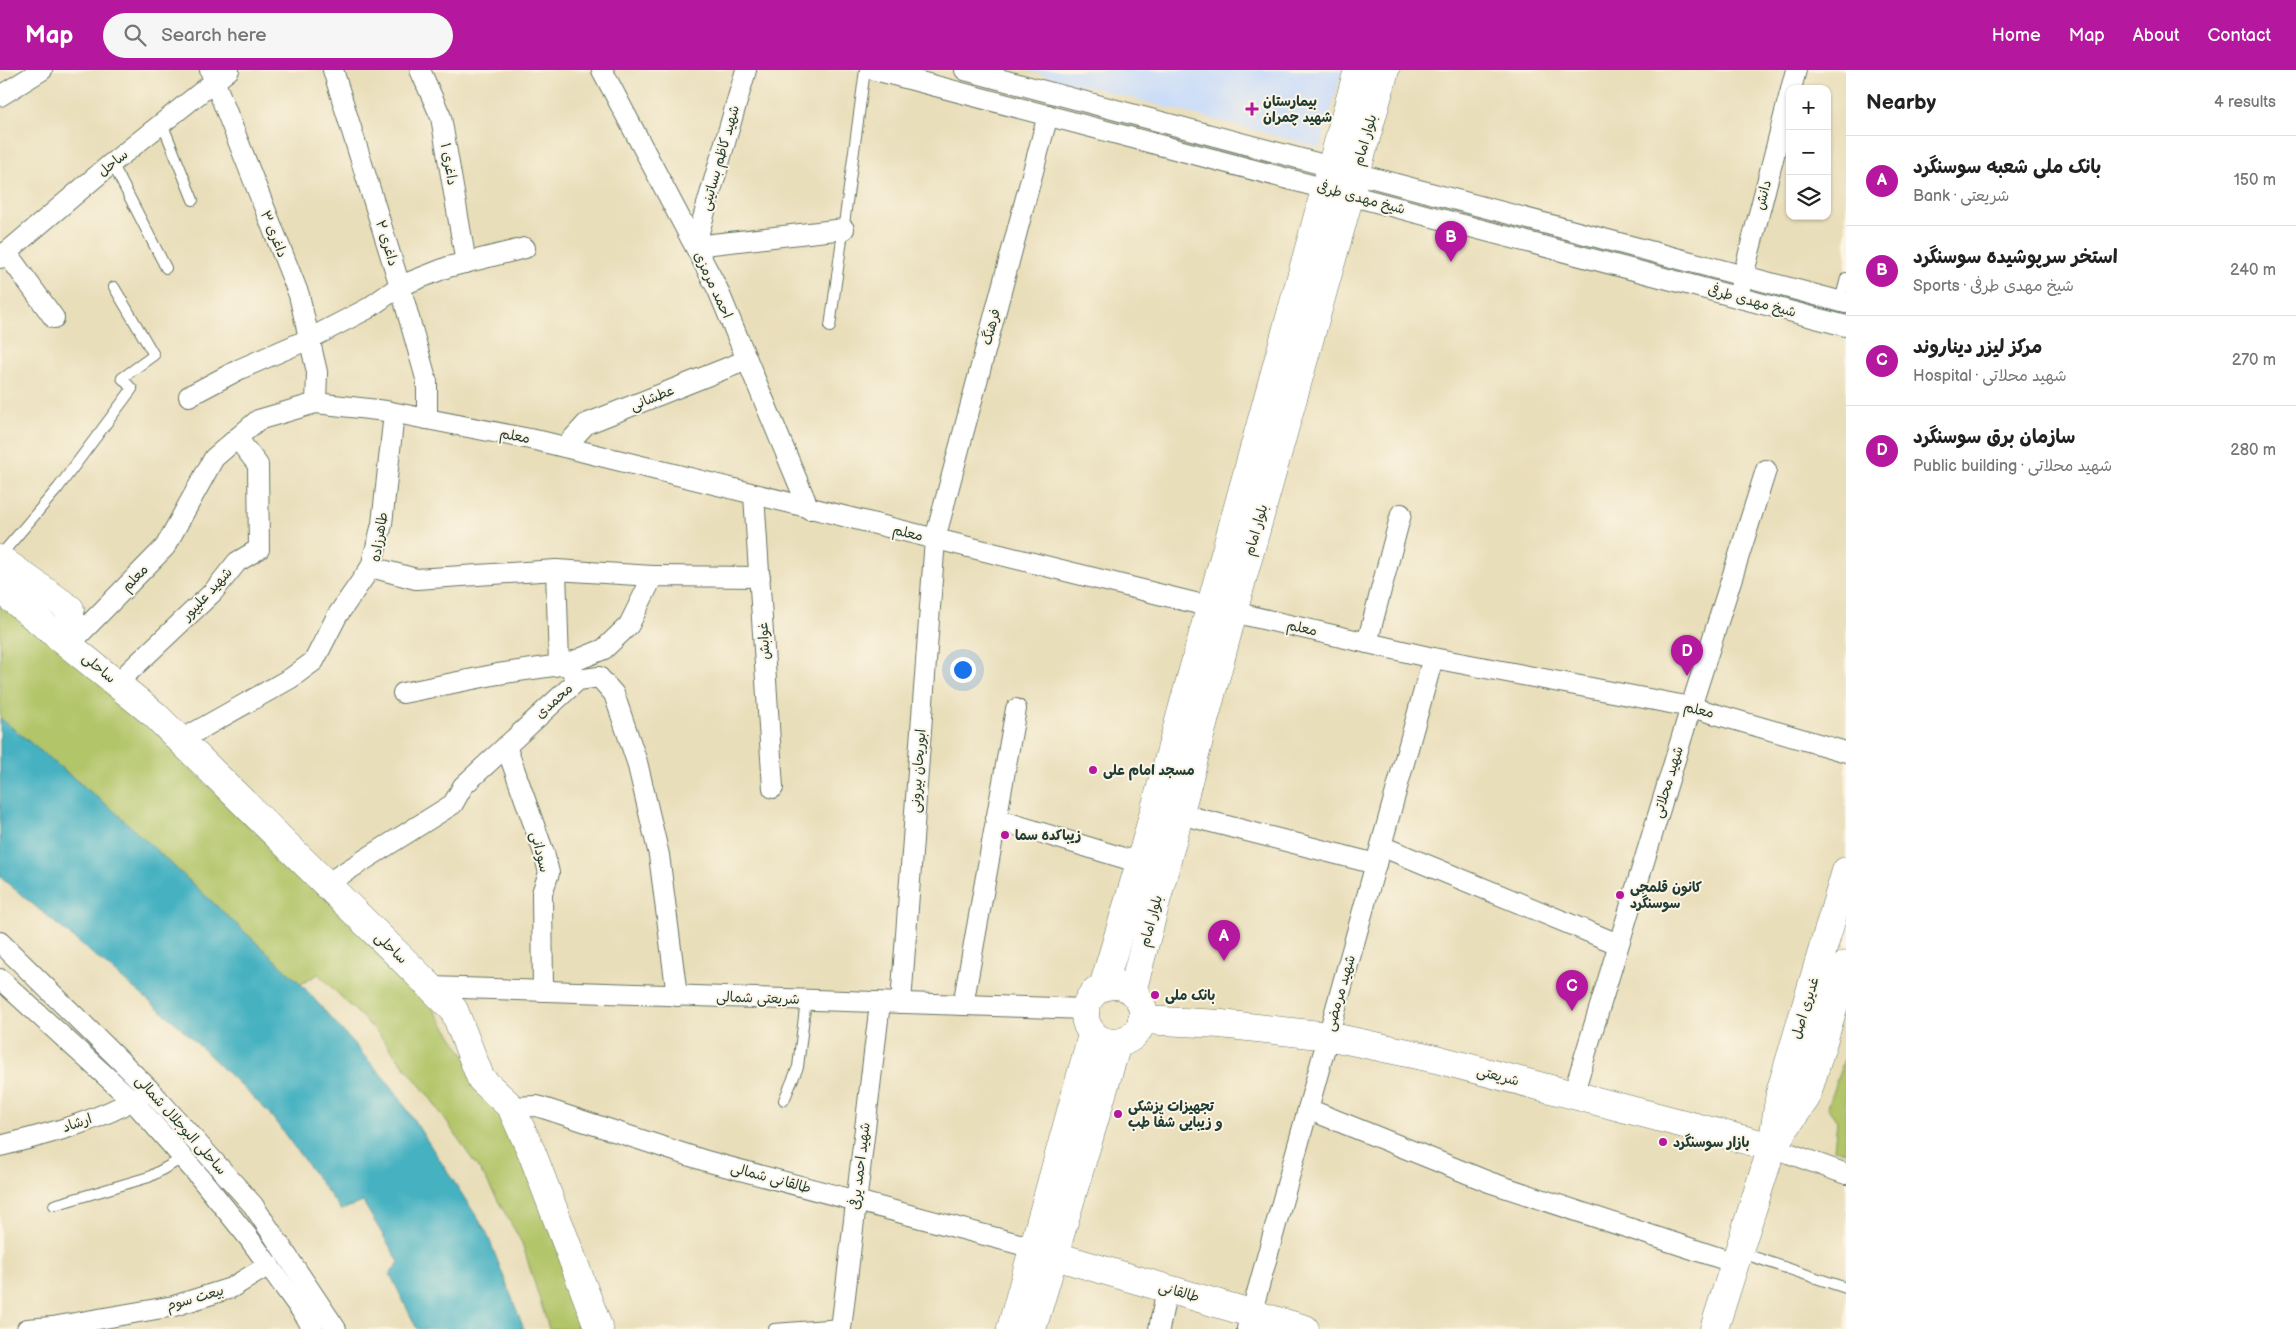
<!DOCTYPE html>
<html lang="en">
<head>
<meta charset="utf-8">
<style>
  body { margin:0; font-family:"Balsamiq Sans","Playpen Sans Arabic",sans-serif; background:#f6f6f6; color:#222 }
  .controls { position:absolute; right:15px; top:15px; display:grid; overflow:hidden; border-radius:10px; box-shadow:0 1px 4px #0004 }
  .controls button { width:45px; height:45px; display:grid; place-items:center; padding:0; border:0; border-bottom:1px solid #e0e0e0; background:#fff; color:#222; font:25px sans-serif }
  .you { position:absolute; left:962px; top:599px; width:18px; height:18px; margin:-12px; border:4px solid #fff; border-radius:50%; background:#1a73e8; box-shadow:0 0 0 8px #1a73e833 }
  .badge { display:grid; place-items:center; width:32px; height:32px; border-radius:50%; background:#b5179e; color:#fff; font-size:16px; font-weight:700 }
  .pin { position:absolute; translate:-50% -41px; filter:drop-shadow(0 1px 2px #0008) }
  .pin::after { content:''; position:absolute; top:26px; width:18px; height:15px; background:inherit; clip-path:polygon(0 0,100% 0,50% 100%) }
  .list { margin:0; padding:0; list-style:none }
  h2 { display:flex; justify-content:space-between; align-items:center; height:65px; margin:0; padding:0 20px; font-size:21px }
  h2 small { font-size:16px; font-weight:400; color:#767676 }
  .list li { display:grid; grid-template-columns:32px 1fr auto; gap:15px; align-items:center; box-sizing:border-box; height:90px; padding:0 20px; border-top:1px solid #e0e0e0 }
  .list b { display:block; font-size:19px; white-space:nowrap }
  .list p { margin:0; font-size:16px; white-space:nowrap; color:#767676 }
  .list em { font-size:16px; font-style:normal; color:#767676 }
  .icon { flex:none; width:28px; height:28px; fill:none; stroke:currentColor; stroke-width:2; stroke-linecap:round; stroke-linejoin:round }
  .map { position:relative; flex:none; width:1846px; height:1259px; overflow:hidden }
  header { display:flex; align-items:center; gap:30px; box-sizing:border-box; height:70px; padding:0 25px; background:#b5179e; color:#fff }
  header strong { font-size:24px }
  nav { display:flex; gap:28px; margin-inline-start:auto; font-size:18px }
  .search { width:350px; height:45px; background:#f6f6f6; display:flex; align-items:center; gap:12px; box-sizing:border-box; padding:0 18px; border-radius:28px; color:#767676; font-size:19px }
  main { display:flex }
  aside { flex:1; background:#fff }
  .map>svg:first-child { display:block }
</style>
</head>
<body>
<header>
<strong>Map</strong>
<div class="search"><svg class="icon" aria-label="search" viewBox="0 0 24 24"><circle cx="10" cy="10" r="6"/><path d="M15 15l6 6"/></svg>Search here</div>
<nav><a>Home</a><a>Map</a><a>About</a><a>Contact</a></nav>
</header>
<main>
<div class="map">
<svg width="1846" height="1259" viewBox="0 0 1846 1259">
  <rect width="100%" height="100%" fill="#fcf5e5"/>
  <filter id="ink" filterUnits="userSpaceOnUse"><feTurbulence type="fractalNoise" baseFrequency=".02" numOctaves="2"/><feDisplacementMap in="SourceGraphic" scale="10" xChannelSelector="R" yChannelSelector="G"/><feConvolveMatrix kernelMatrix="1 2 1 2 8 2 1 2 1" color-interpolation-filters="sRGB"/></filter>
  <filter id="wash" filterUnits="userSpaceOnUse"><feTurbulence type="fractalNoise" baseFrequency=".0096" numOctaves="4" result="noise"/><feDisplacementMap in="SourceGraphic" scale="20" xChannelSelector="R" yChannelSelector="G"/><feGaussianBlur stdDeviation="1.12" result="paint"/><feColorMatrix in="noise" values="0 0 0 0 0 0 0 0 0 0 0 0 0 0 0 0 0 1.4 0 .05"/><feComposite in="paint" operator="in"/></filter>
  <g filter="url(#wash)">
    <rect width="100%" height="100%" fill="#e9deba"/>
    <polygon fill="#c9dcf9" points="1025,0 1342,0 1321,78"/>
    <g fill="#b2c569" stroke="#68814e">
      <polygon points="0,531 138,644 234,742 419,918 506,1047 590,1259 549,1259 522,1173 485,1108 431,1029 377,962 318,904 301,914 114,741 0,648"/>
      <polygon points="1846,984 1846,1082 1834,1079 1837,1051 1827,1037"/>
    </g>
    <polygon fill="#44b1c1" stroke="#32777a" points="0,648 114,741 301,914 393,1018 486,1161 524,1259 417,1259 390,1204 399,1192 363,1132 341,1140 269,1043 178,955 0,807"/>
  </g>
  <g filter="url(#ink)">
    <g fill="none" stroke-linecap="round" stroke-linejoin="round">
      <g stroke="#667563" stroke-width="12">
        <g id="lane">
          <polyline points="162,53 193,130"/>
          <polyline points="112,93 166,198"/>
          <polyline points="1840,231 1846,208"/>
          <polyline points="830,257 865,0"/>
          <polyline points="0,486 58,418 132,319 122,308 154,285 114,217"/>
          <polyline points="784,1030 798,997 806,930"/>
          <polyline points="54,1135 149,1107 183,1088"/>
          <polyline points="1739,1182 1846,1218"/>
          <polyline points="774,1259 841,1254"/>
        </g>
      </g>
      <g stroke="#667563" stroke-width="22">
        <g id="street">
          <polyline points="210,0 299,225 317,302 316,333"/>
          <polyline points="333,0 400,216 427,312 427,349"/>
          <polyline points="420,0 441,47 466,193"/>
          <polyline points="602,0 718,220 809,439"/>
          <polyline points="746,0 695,176 844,159"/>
          <polyline points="875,0 1846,256"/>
          <polyline points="965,0 1846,233"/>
          <polyline points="1791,19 1796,0"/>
          <polyline points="0,26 42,0"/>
          <polyline points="6,182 54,248"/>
          <polyline points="0,188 112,93 229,0"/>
          <polyline points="1740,218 1790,23"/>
          <polyline points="189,326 240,299 309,269 367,239 400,216 448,197 525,178"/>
          <polyline points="394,343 382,454 371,497 416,509 556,500 653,506"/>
          <polyline points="565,377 586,354 747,290"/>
          <polyline points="754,425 773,718"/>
          <polyline points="556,500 559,594"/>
          <polyline points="1367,573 1401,444"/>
          <polyline points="70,574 165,477 214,388 258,350 316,333 386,341 540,371 1211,537 1433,588 1691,637 1846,682"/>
          <polyline points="567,594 604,579 629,555 653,506 760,507"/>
          <polyline points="117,613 213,522 237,492 259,479 258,395 237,368"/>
          <polyline points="403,623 498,604 567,594 574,604"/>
          <polyline points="181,670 291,608 314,591 337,546 371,497"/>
          <polyline points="506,676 544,783 549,803 542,823 543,921"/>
          <polyline points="1180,744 1376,794"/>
          <polyline points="996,749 1140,793"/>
          <polyline points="1381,776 1618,874"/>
          <polyline points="326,814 453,734 463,716 578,610 599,607 614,624 637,692 659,785 677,926"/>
          <polyline points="0,872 150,1020 253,1135 336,1259"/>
          <polyline points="0,909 133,1031 198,1105 248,1167 306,1247 313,1259"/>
          <polyline points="431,917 1085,939"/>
          <polyline points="901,933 935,469 1048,45"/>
          <polyline points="963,935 1016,639"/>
          <polyline points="1573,1025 1691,637 1766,400"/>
          <polyline points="511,1037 537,1036 706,1091 1034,1178"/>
          <polyline points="1308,1039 1489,1112 1735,1193"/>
          <path d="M0,1076C48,1064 101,1051 143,1024"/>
          <polyline points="1772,1077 1846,1104"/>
          <polyline points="27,1259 52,1257 174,1236 231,1218 269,1195"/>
          <polyline points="841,1259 880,933"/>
          <polyline points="1159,1259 1167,1219"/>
          <polyline points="1247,1259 1433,588"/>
        </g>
      </g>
      <g stroke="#667563" stroke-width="29">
        <g id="secondary">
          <polyline points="0,489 70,539 70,574"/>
          <polyline points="0,519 155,645 454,940 481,1009 511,1037 532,1083 599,1259"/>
          <circle cx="1114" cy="944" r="29"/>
          <polyline points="1103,917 1140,793 1358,0"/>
          <polyline points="1132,922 1233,542 1385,0"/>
          <polyline points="1142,950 1221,954 1328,966 1436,989 1772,1077"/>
          <polyline points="1776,1071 1806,1028 1846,895"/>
          <polyline points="1052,1185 1305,1259"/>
          <polyline points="1011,1259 1092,965"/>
          <polyline points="1032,1259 1117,974"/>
          <polyline points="1714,1259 1772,1077 1780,1023 1846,801"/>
        </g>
      </g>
      <use href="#lane" stroke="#fff" stroke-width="10"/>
      <use href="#street" stroke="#fff" stroke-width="20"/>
      <use href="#secondary" stroke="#fff" stroke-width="28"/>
    </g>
  </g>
  <g fill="#b5179e" stroke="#fcf5e5" stroke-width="2">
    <path d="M1249.5 31.5h5v5h5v5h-5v5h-5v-5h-5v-5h5z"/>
    <circle cx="1093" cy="700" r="5"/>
    <circle cx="1005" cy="765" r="5"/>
    <circle cx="1620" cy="825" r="5"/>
    <circle cx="1155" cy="925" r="5"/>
    <circle cx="1118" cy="1044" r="5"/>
    <circle cx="1663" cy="1072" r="5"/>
  </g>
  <g text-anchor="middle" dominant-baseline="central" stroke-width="4" stroke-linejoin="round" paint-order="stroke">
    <g font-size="14" font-weight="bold" fill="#1f3d34" stroke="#fcf5e5" text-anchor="start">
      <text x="1263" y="31">بیمارستان<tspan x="1263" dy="16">شهید چمران</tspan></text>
      <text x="1103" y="700">مسجد امام علی</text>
      <text x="1015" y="765">زیباکده سما</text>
      <text x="1630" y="817">کانون قلمچی<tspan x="1630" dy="16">سوسنگرد</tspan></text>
      <text x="1165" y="925">بانک ملی</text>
      <text x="1128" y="1036">تجهیزات پزشکی<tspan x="1128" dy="16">و زیبایی شفا طب</tspan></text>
      <text x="1673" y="1072">بازار سوسنگرد</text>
    </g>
    <g font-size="14" fill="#1f3d34" stroke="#fcf5e5">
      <text transform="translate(1365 70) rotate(-74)">بلوار امام</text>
      <text transform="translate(720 88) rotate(-74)">شهید کاظم بساتینی</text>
      <text transform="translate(113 93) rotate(-39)">ساحل</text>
      <text transform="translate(449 94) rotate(80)">داغری ۱</text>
      <text transform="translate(1763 125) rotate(-76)">دانش</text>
      <text transform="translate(1361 128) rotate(15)">شیخ مهدی طرفی</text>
      <text transform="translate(274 164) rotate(68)">داغری ۳</text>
      <text transform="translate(387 173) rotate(73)">داغری ۲</text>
      <text transform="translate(713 215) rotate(65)">احمد مرمزی</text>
      <text transform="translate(1752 231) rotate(15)">شیخ مهدی طرفی</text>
      <text transform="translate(991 257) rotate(-75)">فرهنگ</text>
      <text transform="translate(652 328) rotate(-22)">عطشانی</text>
      <text transform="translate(515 366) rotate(11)">معلم</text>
      <text transform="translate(1256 460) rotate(-74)">بلوار امام</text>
      <text transform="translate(908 463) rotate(14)">معلم</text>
      <text transform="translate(379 467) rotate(-81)">طاهرزاده</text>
      <text transform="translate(135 508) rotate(-46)">معلم</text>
      <text transform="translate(207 524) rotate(-47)">شهید علیپور</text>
      <text transform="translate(1302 558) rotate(13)">معلم</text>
      <text transform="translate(764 571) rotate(-94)">غوابش</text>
      <text transform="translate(99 598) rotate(40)">ساحلی</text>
      <text transform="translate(554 631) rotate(-42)">محمدی</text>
      <text transform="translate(1699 640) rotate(14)">معلم</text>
      <text transform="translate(918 701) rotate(-86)">ابوریحان بیرونی</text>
      <text transform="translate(1668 712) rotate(-73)">شهید محلاتی</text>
      <text transform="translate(540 782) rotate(76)">سودانی</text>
      <text transform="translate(1151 851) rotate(-75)">بلوار امام</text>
      <text transform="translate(391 878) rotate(44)">ساحلی</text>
      <text transform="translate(1340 923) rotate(-74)">شهید مرمضی</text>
      <text transform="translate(758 928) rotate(2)">شریعتی شمالی</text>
      <text transform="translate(1805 938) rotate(-73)">غدیری اصل</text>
      <text transform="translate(1498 1006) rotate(15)">شریعتی</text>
      <text transform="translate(77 1053) rotate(-19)">ارشاد</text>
      <text transform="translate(181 1055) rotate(48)">ساحلی البوجلال شمالی</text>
      <text transform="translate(860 1096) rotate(-83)">شهید احمد یرفی</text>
      <text transform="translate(771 1108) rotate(15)">طالقانی شمالی</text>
      <text transform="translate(1179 1222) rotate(16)">طالقانی</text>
      <text transform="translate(195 1228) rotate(-16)">بیعت سوم</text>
    </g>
  </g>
</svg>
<div class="controls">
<button>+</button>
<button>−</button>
<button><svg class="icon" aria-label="layers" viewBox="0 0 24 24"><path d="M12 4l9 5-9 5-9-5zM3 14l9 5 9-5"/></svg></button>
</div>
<div class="you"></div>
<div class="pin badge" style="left:1224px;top:891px">A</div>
<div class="pin badge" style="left:1451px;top:192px">B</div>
<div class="pin badge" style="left:1572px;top:941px">C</div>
<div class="pin badge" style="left:1687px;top:606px">D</div>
</div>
<aside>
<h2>Nearby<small>4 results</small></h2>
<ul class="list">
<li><span class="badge">A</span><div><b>بانک ملی شعبه سوسنگرد</b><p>Bank · شریعتی</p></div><em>150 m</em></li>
<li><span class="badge">B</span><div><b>استخر سرپوشیده سوسنگرد</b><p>Sports · شیخ مهدی طرفی</p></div><em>240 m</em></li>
<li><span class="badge">C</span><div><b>مرکز لیزر دیناروند</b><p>Hospital · شهید محلاتی</p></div><em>270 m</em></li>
<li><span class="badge">D</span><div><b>سازمان برق سوسنگرد</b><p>Public building · شهید محلاتی</p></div><em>280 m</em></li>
</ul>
</aside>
</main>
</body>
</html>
